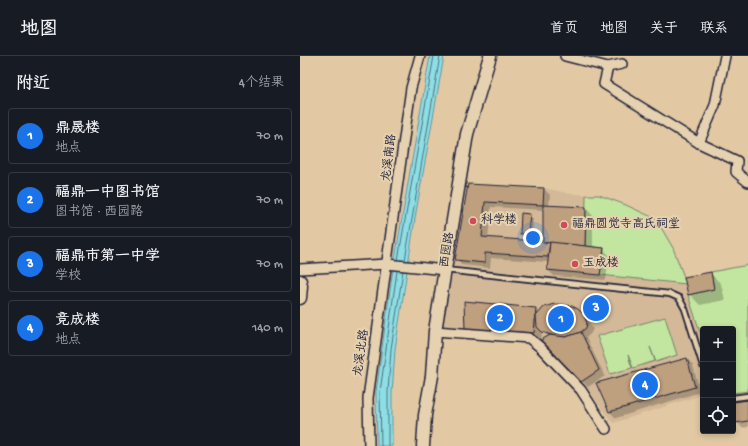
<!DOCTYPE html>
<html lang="zh">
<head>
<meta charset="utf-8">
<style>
  body { margin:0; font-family:"Gochi Hand","LXGW WenKai TC",sans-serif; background:#20242c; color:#f1f3f6 }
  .controls { position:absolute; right:12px; bottom:12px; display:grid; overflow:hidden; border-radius:4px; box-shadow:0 2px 6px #0003 }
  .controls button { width:36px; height:36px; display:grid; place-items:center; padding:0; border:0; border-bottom:1px solid #363941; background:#171b24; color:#f1f3f6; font:20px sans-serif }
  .you { position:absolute; left:233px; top:182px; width:14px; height:14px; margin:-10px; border:3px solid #fff; border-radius:50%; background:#1a73e8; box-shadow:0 0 0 6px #1a73e833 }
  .badge { display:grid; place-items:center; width:26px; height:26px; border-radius:50%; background:#1a73e8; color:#fff; font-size:13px; font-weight:700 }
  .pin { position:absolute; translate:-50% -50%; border:2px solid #fff; box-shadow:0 1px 4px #0006 }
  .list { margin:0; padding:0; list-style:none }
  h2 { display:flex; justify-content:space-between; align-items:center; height:52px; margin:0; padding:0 16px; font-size:17px }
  h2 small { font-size:13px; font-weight:400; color:#9ea1a6 }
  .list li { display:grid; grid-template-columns:26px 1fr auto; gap:12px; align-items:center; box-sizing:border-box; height:56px; margin:0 8px 8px; padding:0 8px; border:1px solid #363941; border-radius:4px }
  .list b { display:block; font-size:15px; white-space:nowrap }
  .list p { margin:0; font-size:13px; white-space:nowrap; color:#9ea1a6 }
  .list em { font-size:13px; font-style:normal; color:#9ea1a6 }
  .icon { flex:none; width:22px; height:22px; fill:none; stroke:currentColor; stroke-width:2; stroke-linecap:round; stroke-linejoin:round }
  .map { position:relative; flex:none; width:448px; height:390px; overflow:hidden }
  header { display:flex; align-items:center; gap:24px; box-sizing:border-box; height:56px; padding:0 20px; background:#171b24; border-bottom:1px solid #363941 }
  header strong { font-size:19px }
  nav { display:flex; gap:22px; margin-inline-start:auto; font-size:14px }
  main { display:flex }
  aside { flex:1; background:#171b24 }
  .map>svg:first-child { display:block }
</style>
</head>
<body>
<header>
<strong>地图</strong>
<nav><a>首页</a><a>地图</a><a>关于</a><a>联系</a></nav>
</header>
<main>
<aside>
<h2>附近<small>4个结果</small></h2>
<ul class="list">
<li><span class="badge">1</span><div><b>鼎晟楼</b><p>地点</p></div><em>70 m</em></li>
<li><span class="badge">2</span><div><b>福鼎一中图书馆</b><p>图书馆 · 西园路</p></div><em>70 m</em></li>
<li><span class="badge">3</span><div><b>福鼎市第一中学</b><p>学校</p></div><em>70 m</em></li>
<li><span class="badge">4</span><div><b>竞成楼</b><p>地点</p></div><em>140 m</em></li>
</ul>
</aside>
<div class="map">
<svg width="448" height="390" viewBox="0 0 448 390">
  <rect width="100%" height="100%" fill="#e2c9a4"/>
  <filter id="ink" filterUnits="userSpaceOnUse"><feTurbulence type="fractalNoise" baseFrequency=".025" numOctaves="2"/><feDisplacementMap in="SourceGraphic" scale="8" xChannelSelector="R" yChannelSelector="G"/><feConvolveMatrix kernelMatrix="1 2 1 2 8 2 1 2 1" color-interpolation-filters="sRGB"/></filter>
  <g filter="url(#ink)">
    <polygon fill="#d3b997" points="168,128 244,132 271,138 299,139 326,149 356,163 373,192 384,220 448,209 448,365 435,367 433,363 433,273 403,273 403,341 398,340 313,367 281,326 234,277 142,271 145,232 155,204"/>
    <g fill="#c2e59f" stroke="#72846d">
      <polygon points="286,139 299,139 326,149 356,163 373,192 384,221 386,228 300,219 304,192 285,190"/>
      <polygon points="448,209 448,335 433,337 433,273 403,273 403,285 388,239 414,233 411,216"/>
      <polygon points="365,261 377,299 356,306 350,291 355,305 333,312 328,299 332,312 310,318 297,280"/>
    </g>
    <polygon fill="#8edfe5" stroke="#6393a1" points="130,0 144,0 116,156 95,293 92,337 92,390 77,390 76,336 92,220"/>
    <g fill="#0003" fill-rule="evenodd">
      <path d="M169,129L244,133L250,139L249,150L286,152L293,160V192L303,193L309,199L306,224L254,220L248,214V206L191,202L190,212L162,209L157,203ZM191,151L244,154V187L188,183Z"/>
      <polygon points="229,159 233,163 232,182 224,181 221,177"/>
      <polygon points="410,217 421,228 425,244 400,249 389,238"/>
      <polygon points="235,253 239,257 277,254 289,266 293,273 291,277 286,282 305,320 288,331 243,285 249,281 242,275 241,284 174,280 166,272"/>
      <polygon points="387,303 393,309 400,336 316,362 310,356 297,327"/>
      <polygon points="448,345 448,371 442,372 433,361 433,347"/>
    </g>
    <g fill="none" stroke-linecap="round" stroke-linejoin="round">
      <g stroke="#4d6e7f" stroke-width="1">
        <polyline points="98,204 134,0"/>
        <polyline points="105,204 140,0"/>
        <polyline points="81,390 80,336 97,215"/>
        <polyline points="88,390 88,336 91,293 103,215"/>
      </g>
    </g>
    <g fill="#be9f7e" stroke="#22223b">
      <polygon points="168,128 244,132 243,149 185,146 182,181 250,186 248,201 185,197 185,207 155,204"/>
      <polygon points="243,149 286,151 285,190 243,186"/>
      <polygon points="221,157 230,158 228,178 220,178"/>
      <polygon points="250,186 304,192 300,219 247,214"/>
      <polygon points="411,216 414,233 388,239 384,221"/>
      <polygon points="164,245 236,252 234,277 165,273"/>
      <polygon points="254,248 272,250 278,253 284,259 287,267 286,272 281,276 266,281 258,281 242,276 237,271 236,260 244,251"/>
      <polygon points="281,276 299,314 281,326 241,284 250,279 266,281"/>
      <polygon points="387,302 395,331 309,356 296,327"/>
      <polygon points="448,344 448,365 435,367 433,363 433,346"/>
    </g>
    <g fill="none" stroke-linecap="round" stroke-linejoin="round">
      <g stroke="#22223b" stroke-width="8">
        <g id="lane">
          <polyline points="145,214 370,238 379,242 385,253 403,310"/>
          <polyline points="433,342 448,340"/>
        </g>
      </g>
      <g stroke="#22223b" stroke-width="12">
        <g id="street">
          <polyline points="265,0 308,11 322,8"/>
          <polyline points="308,11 304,28 399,87 437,105 436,116 448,126"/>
          <polyline points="399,87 415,49 425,0"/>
          <polyline points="0,213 87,208 145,214"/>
          <polyline points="135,275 229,282 240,291 281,334 306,373"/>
          <polyline points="69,390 68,342 111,32 120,0"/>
        </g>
      </g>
      <g stroke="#22223b" stroke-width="15">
        <g id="secondary">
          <polyline points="0,225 1,230 0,242"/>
          <polyline points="123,390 125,359 132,320 135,275 167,78 190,0"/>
        </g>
      </g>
      <use href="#lane" stroke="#e6d2b0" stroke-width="4.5"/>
      <use href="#street" stroke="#e6d2b0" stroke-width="9"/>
      <use href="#secondary" stroke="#e6d2b0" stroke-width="12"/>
    </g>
  </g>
  <g fill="#d1495b" stroke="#e6d2b0" stroke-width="1.5">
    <circle cx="173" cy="165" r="4"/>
    <circle cx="264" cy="169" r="4"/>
    <circle cx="275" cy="208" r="4"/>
  </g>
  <g text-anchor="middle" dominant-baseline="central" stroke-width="4" stroke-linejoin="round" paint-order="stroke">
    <g font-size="12" fill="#22223b" stroke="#e6d2b0">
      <text transform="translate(90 102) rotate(-83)">龙溪南路</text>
      <text transform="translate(148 194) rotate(-81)">西园路</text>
      <text transform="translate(62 297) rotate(-82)">龙溪北路</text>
    </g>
    <g font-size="12" fill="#22223b" stroke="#e6d2b0" text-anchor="start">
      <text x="181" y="165">科学楼</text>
      <text x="272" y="169">福鼎圆觉寺高氏祠堂</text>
      <text x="283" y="208">玉成楼</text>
    </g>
  </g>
</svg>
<div class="controls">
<button>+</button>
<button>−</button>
<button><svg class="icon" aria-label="locate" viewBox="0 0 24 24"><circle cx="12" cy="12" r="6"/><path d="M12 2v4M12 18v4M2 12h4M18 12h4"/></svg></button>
</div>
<div class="you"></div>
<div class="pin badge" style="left:261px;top:263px">1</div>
<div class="pin badge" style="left:200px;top:262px">2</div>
<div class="pin badge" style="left:296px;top:252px">3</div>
<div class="pin badge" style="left:345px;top:329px">4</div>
</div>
</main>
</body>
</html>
